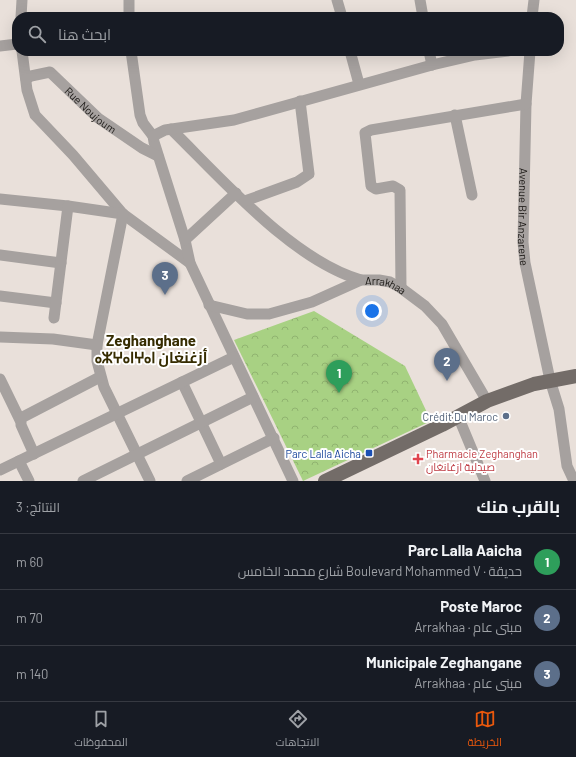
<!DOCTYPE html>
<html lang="ar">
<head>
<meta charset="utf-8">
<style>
  body { margin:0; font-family:Barlow,Cairo,"Noto Sans Tifinagh",sans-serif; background:#242831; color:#f1f3f6; direction:rtl }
  .you { position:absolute; left:372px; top:311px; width:14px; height:14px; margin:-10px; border:3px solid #fff; border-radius:50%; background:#1a73e8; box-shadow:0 0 0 6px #1a73e833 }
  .badge { display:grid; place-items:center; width:26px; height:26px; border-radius:50%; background:#ea580c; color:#fff; font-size:13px; font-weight:700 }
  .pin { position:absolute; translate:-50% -33px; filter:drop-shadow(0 1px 2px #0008) }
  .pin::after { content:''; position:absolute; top:21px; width:14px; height:12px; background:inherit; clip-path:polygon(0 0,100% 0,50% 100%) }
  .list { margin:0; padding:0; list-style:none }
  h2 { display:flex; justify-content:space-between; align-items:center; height:52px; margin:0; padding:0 16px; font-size:17px }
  h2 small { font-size:13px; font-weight:400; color:#9ea1a6 }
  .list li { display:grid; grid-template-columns:26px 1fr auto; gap:12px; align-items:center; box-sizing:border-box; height:56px; padding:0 16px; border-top:1px solid #363941 }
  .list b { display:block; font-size:15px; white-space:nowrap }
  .list p { margin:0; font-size:13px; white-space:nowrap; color:#9ea1a6 }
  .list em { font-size:13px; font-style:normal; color:#9ea1a6 }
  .icon { flex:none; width:22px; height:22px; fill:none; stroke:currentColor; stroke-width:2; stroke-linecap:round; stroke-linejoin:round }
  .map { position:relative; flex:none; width:576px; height:481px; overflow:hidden; direction:ltr }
  .search { position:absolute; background:#171b24; box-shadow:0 4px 16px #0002; left:12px; right:12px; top:12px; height:44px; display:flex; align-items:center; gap:10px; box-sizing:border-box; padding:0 14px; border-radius:16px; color:#9ea1a6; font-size:15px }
  .sheet { height:220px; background:#171b24 }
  nav { display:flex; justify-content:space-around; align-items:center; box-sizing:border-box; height:56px; border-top:1px solid #363941; background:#171b24; font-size:11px; color:#9ea1a6 }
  nav a { display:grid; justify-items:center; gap:2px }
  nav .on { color:#ea580c }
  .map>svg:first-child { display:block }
</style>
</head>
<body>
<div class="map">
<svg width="576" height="481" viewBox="0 0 576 481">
  <defs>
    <pattern id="forest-crowns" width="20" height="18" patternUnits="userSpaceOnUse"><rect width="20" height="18" fill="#a8d183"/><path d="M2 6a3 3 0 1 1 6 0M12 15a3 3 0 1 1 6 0" fill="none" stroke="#90b370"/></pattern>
  </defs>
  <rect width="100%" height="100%" fill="#e9e0da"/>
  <polygon fill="url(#forest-crowns)" points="314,311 405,366 431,421 303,481 234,340"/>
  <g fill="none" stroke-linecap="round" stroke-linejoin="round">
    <g stroke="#a6a19f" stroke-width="11">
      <polyline points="129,0 129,17"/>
      <polyline points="337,0 342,17"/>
      <polyline points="420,0 423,17"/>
      <polyline points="21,17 22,0"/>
      <polyline points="532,17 534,0"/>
      <polyline points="0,46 17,44"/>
      <polyline points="22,51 27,90 35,115 73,155 123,214 190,263"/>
      <polyline points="131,51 140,115 143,123 153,136 154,142 185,240 190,263 293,481"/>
      <polyline points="350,51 359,84"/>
      <polyline points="429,51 432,65"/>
      <path id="s1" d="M530,51L526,104L523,242L525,263L550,380L559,409L567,466L574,481"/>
      <path id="s2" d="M26,79L31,76L50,72L98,118L142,148L158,156"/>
      <polyline points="455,115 472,195"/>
      <path d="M171,129C222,179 292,260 361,280"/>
      <polyline points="153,136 165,130 234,120 432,65 475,55 508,51"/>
      <polyline points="0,199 68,206 123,214"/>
      <polyline points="245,201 297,182 309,174 300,101"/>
      <polyline points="123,214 97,345 97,361 104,387 150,481"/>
      <polyline points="185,240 236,193"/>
      <polyline points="0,255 61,263"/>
      <polyline points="401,288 400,190 393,186 376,189 371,186 365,133 371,130 526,104"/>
      <polyline points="0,296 56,303"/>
      <path id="s3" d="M209,305L247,314H269L312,302L361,280H379L390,282L401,288L425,306L442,324L487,401"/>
      <polyline points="54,318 68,206"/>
      <polyline points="0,337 53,339 97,345"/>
      <polyline points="0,379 20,420"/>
      <polyline points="182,382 221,464"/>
      <polyline points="458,416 485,481"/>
      <polyline points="34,454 21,425 21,418 100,377"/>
      <polyline points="19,461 29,481"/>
      <polyline points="0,470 234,357"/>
      <polyline points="83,481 253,397"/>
      <polyline points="187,481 274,438"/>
    </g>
    <polyline stroke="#736c68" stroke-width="14" points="325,481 442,425 487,401 534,384 576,376"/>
  </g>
  <circle fill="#5c6f8a" stroke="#fff" stroke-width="1.5" cx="506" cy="416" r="4"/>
  <rect fill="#1a4fb4" stroke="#fff" stroke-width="1.5" x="365" y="449" width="8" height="8" rx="2"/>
  <path fill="#e0444e" stroke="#fff" stroke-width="1.5" d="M416 453h4v4h4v4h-4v4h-4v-4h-4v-4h4z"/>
  <g text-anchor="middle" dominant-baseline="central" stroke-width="4" stroke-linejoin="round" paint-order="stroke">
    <g font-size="11" fill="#1b1815" stroke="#fff">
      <text stroke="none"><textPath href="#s2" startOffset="81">Rue Noujoum</textPath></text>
      <text stroke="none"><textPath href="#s1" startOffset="166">Avenue Bir Anzarene</textPath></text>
      <text stroke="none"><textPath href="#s3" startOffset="185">Arrakhaa</textPath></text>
    </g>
    <g font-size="11" fill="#4e5e75" stroke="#fff" text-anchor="end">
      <text x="498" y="416">Crédit Du Maroc</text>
    </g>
    <g font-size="11" fill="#164399" stroke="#fff" text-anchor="end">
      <text x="361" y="453">Parc Lalla Aicha</text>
    </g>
    <g font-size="11" fill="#be3a42" stroke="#fff" text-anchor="start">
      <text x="426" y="453">Pharmacie Zeghanghan<tspan x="426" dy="13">صيدلية ازغانغان</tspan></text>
    </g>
    <g font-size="15" font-weight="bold" fill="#362c01" stroke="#fff">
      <text x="151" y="340">Zeghanghane<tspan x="151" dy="17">ⴰⵣⵖⴰⵏⵖⴰⵏ أزغنغان</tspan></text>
    </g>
  </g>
</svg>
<div class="you"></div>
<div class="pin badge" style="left:339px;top:393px;background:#2e9e5b">1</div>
<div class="pin badge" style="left:447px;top:381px;background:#5c6f8a">2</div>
<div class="pin badge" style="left:165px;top:295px;background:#5c6f8a">3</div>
<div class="search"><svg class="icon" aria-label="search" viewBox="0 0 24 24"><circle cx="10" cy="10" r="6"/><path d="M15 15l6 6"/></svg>ابحث هنا</div>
</div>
<section class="sheet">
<h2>بالقرب منك<small>النتائج: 3</small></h2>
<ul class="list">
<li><span class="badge" style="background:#2e9e5b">1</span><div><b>Parc Lalla Aaicha</b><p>حديقة · Boulevard Mohammed V شارع محمد الخامس</p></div><em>60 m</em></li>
<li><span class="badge" style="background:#5c6f8a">2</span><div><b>Poste Maroc</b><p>مبنى عام · Arrakhaa</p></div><em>70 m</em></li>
<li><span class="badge" style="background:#5c6f8a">3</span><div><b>Municipale Zeghangane</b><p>مبنى عام · Arrakhaa</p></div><em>140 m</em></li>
</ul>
</section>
<nav>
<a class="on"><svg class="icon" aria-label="map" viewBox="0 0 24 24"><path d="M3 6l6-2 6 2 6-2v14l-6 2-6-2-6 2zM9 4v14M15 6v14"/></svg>الخريطة</a>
<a><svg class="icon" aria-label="directions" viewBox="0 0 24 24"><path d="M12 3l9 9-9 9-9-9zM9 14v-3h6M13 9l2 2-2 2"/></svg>الاتجاهات</a>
<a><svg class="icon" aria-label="saved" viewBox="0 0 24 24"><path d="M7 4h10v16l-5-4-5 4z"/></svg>المحفوظات</a>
</nav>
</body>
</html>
